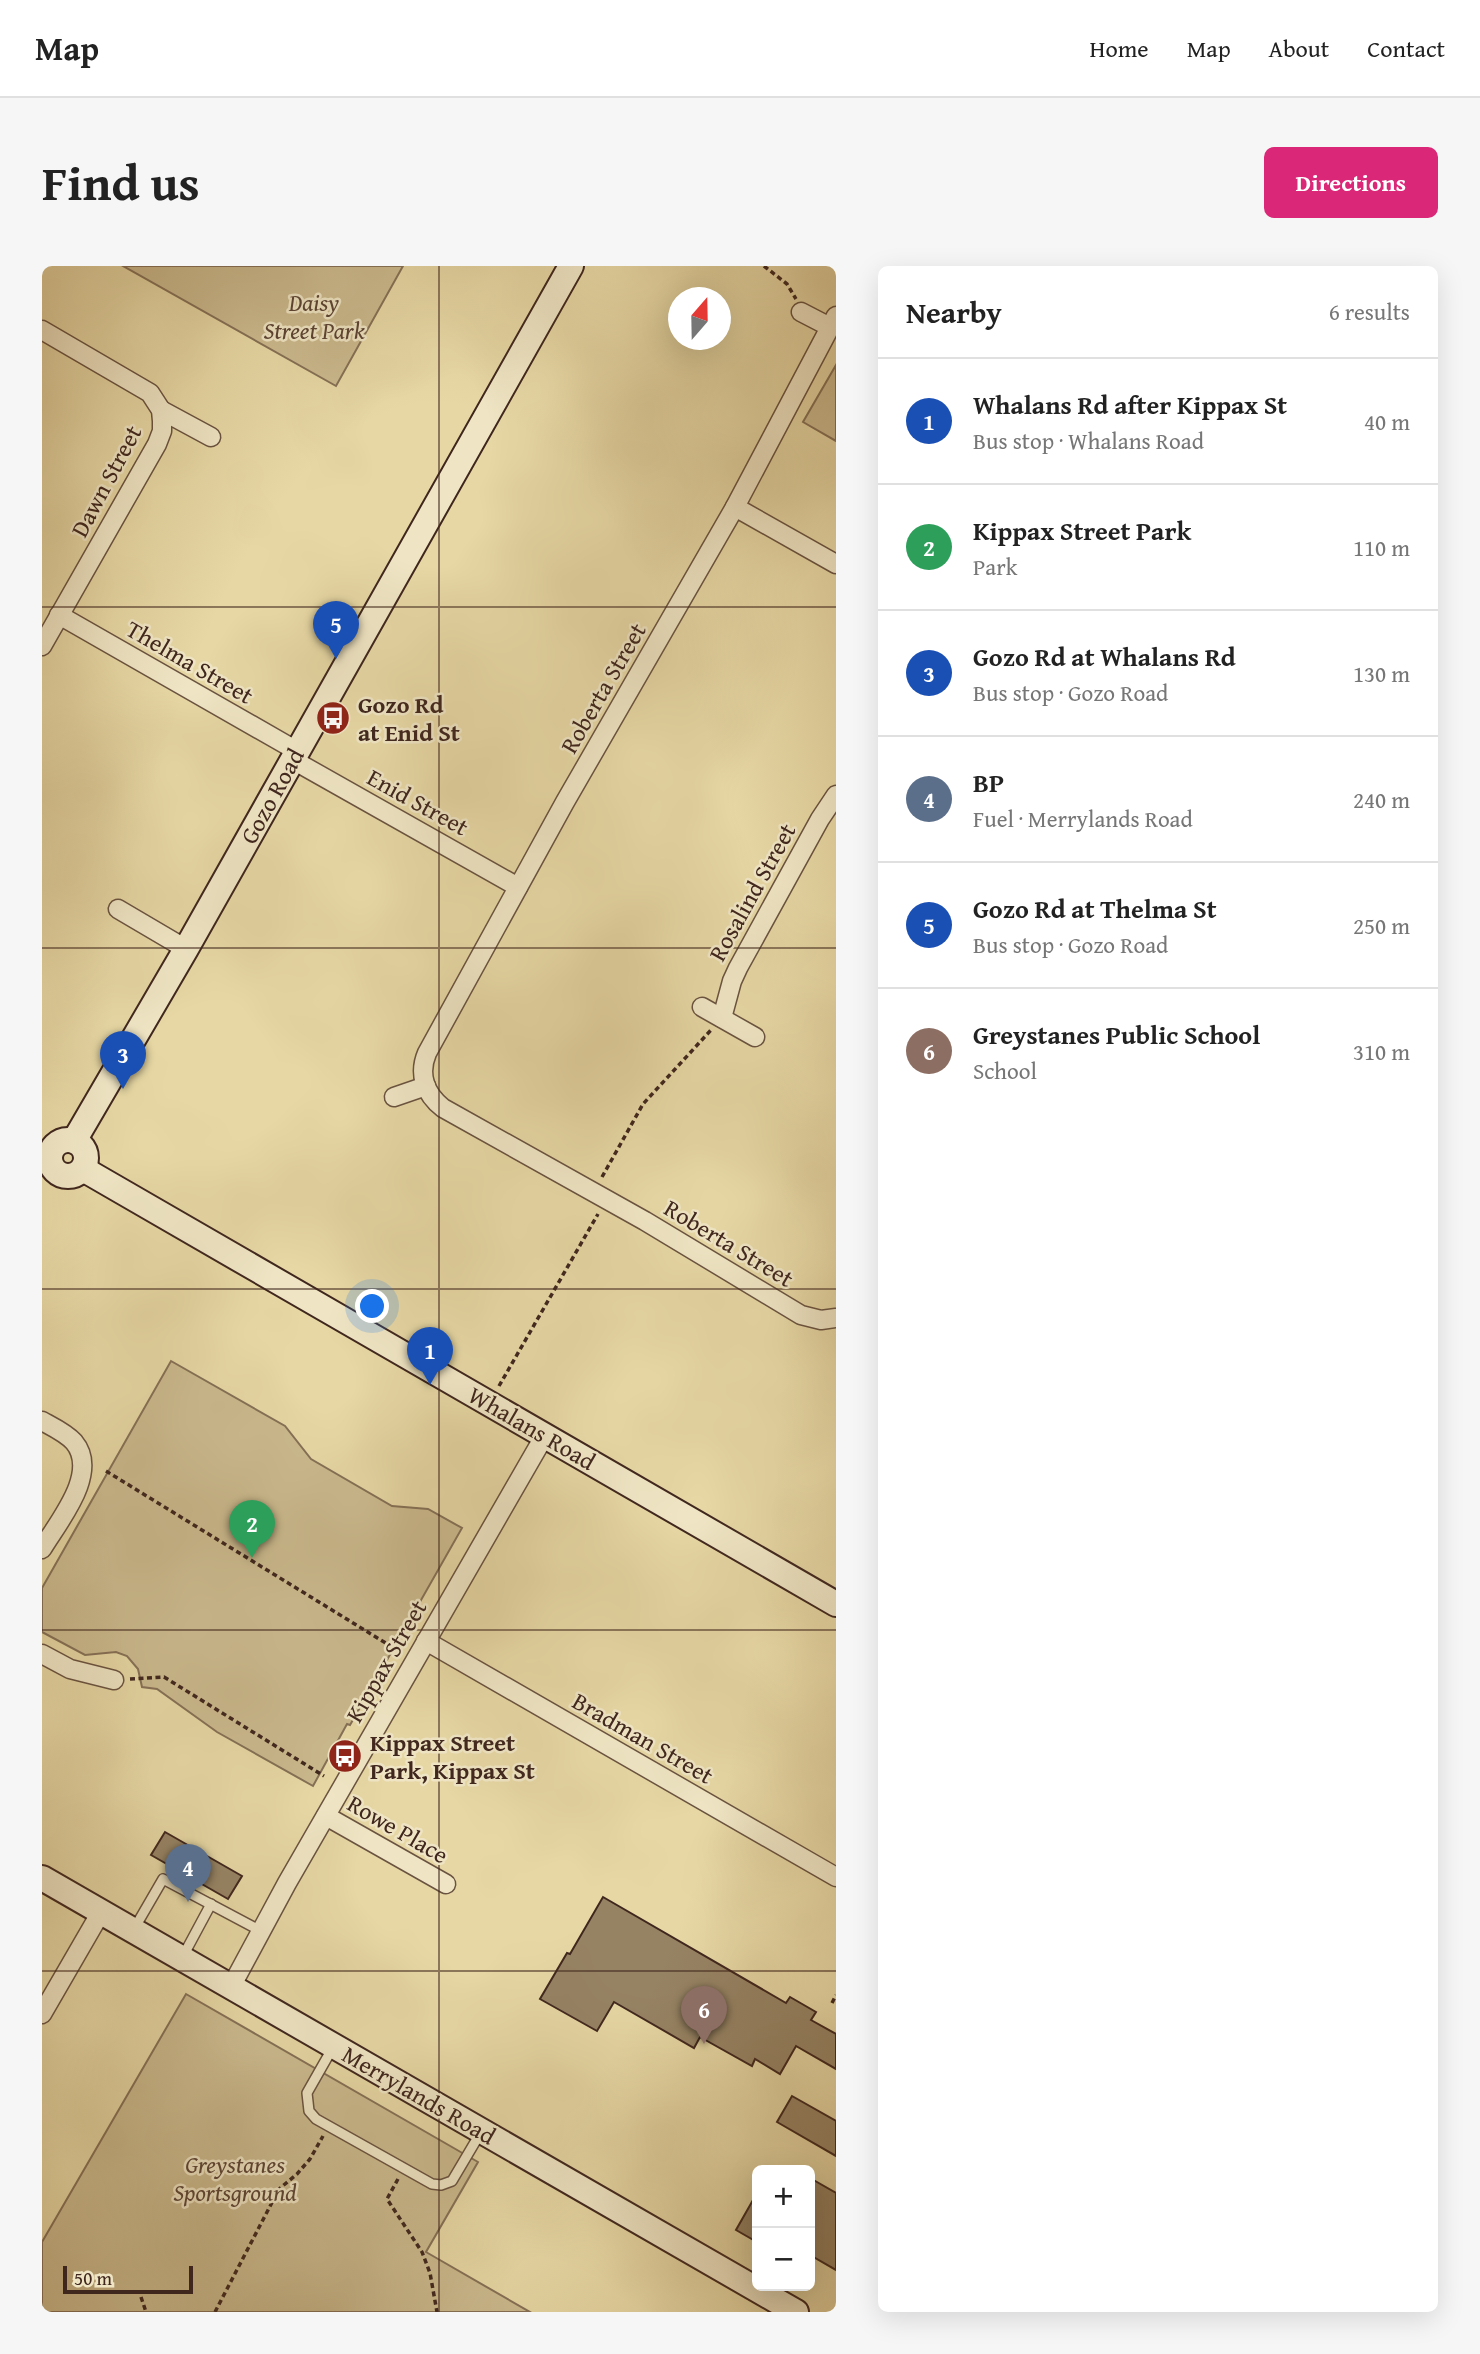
<!DOCTYPE html>
<html lang="en">
<head>
<meta charset="utf-8">
<style>
  body { margin:0; font-family:"Gentium Book Plus",serif; background:#f6f6f6; color:#222 }
  .controls { position:absolute; right:21px; bottom:21px; display:grid; overflow:hidden; border-radius:10px; box-shadow:0 7px 28px #0002 }
  .controls button { width:63px; height:63px; display:grid; place-items:center; padding:0; border:0; border-bottom:2px solid #e0e0e0; background:#fff; color:#222; font:35px sans-serif }
  .compass { position:absolute; left:626px; top:21px; width:63px; height:63px; border-radius:50%; background:#fff; box-shadow:0 7px 28px #0002; rotate:20deg }
  .scale { position:absolute; left:21px; bottom:18px; width:130px; box-sizing:border-box; padding-left:7px; border:4px solid #40271e; border-top:0; font-size:19px; line-height:24px; white-space:nowrap; color:#40271e; -webkit-text-stroke:5px #efe5c4; paint-order:stroke }
  .you { position:absolute; left:331px; top:1041px; width:24px; height:24px; margin:-18px; border:5px solid #fff; border-radius:50%; background:#1a73e8; box-shadow:0 0 0 10px #1a73e833 }
  .badge { display:grid; place-items:center; width:46px; height:46px; border-radius:50%; background:#db2777; color:#fff; font-size:23px; font-weight:700 }
  .pin { position:absolute; translate:-50% -58px; filter:drop-shadow(0 2px 4px #0008) }
  .pin::after { content:''; position:absolute; top:37px; width:24px; height:21px; background:inherit; clip-path:polygon(0 0,100% 0,50% 100%) }
  .list { margin:0; padding:0; list-style:none }
  h2 { display:flex; justify-content:space-between; align-items:center; height:91px; margin:0; padding:0 28px; font-size:30px }
  h2 small { font-size:23px; font-weight:400; color:#767676 }
  .list li { display:grid; grid-template-columns:46px 1fr auto; gap:21px; align-items:center; box-sizing:border-box; height:126px; padding:0 28px; border-top:2px solid #e0e0e0 }
  .list b { display:block; font-size:26px; white-space:nowrap }
  .list p { margin:0; font-size:23px; white-space:nowrap; color:#767676 }
  .list em { font-size:23px; font-style:normal; color:#767676 }
  .map { position:relative; flex:none; width:794px; height:2046px; overflow:hidden; border-radius:10px }
  header { display:flex; align-items:center; gap:42px; box-sizing:border-box; height:98px; padding:0 35px; background:#fff; border-bottom:2px solid #e0e0e0 }
  header strong { font-size:33px }
  nav { display:flex; gap:38px; margin-inline-start:auto; font-size:24px }
  .intro { display:flex; align-items:center; justify-content:space-between; box-sizing:border-box; height:168px; padding:0 42px }
  h1 { margin:0; font-size:49px }
  .button { padding:18px 32px; border-radius:10px; background:#db2777; color:#fff; font-size:24px; font-weight:700 }
  main { display:flex; gap:42px; padding:0 42px }
  aside { flex:1; background:#fff; border-radius:10px; box-shadow:0 7px 28px #0002 }
  .map>svg:first-child { display:block }
</style>
</head>
<body>
<header>
<strong>Map</strong>
<nav><a>Home</a><a>Map</a><a>About</a><a>Contact</a></nav>
</header>
<div class="intro"><h1>Find us</h1><a class="button">Directions</a></div>
<main>
<div class="map">
<svg width="794" height="2046" viewBox="0 0 794 2046">
  <rect width="100%" height="100%" fill="#e6d7a4"/>
  <filter id="stains"><feTurbulence type="fractalNoise" baseFrequency=".00286" numOctaves="4"/><feColorMatrix values="0 0 0 0 .2 0 0 0 0 .09 0 0 0 0 .02 0 0 0 .5 -.17"/></filter>
  <radialGradient id="worn" r=".72"><stop offset=".6" stop-color="#630" stop-opacity="0"/><stop offset="1" stop-color="#630" stop-opacity=".3"/></radialGradient>
  <g fill="#cab98d" stroke="#857056" stroke-width="2">
    <polygon points="81,0 361,0 294,120"/>
    <polygon points="794,99 794,175 761,156"/>
    <polygon points="129,1095 243,1160 269,1193 350,1240 386,1243 420,1262 308,1459 305,1458 271,1520 175,1466 115,1423 100,1421 96,1403 85,1390 74,1386 43,1389 0,1366 0,1322"/>
    <polygon points="144,1728 436,1896 384,1986 488,2046 0,2046 0,1976"/>
  </g>
  <g fill="#968364" stroke="#40271e" stroke-width="2">
    <polygon points="123,1566 200,1610 186,1633 109,1589"/>
    <polygon points="561,1631 744,1737 748,1731 774,1746 769,1754 794,1768 794,1803 754,1780 738,1808 713,1793 710,1800 658,1771 652,1782 572,1736 555,1765 498,1733 525,1687 528,1688"/>
    <polygon points="750,1830 794,1855 794,1890 735,1856"/>
    <polygon points="768,1912 794,1927 794,2004 768,1989"/>
    <polygon points="715,1927 715,1976 694,1964"/>
  </g>
  <g fill="none" stroke-linecap="round" stroke-linejoin="round">
    <g stroke="#6a5340" stroke-width="12">
      <g id="lane">
        <polyline points="92,1663 121,1613 219,1665"/>
        <polyline points="140,1692 169,1638"/>
        <polyline points="290,1783 265,1827 267,1845 274,1853 390,1918 399,1919 410,1915 439,1866"/>
      </g>
    </g>
    <g stroke="#6a5340" stroke-width="21">
      <g id="street">
        <polyline points="759,46 788,61"/>
        <path d="M794,50L693,241L523,536L385,787C376,808 383,828 401,842L603,955L759,1049L779,1054L794,1052"/>
        <polyline points="0,64 108,127 119,144 120,155 120,165 115,178 0,380"/>
        <polyline points="119,144 169,171"/>
        <polyline points="693,241 794,298"/>
        <polyline points="17,349 255,485"/>
        <polyline points="251,494 476,621"/>
        <polyline points="76,643 144,683"/>
        <polyline points="660,741 713,771"/>
        <polyline points="680,752 690,715 696,702 778,553 794,529"/>
        <polyline points="352,831 384,820"/>
        <path d="M0,1155C11,1161 24,1167 32,1176C58,1207 16,1256 0,1283"/>
        <polyline points="384,1375 794,1611"/>
        <polyline points="0,1388 28,1403 72,1414"/>
        <polyline points="284,1550 404,1618"/>
        <polyline points="189,1721 245,1617 503,1169"/>
        <polyline points="0,1748 59,1646"/>
      </g>
    </g>
    <g stroke="#40271e" stroke-width="28">
      <g id="secondary">
        <circle cx="26" cy="892" r="18"/>
        <polyline points="32,875 144,683 529,0"/>
        <polyline points="41,903 794,1338"/>
        <polyline points="0,1612 754,2046"/>
      </g>
    </g>
    <g stroke="#40271e" stroke-width="3.5" stroke-dasharray="5 3.5" stroke-linecap="butt">
      <polyline points="722,0 745,18 754,33"/>
      <polyline points="560,911 601,838 669,764"/>
      <polyline points="457,1120 556,948"/>
      <polyline points="64,1205 355,1384"/>
      <polyline points="88,1413 122,1411 282,1510"/>
      <polyline points="790,1737 794,1729"/>
      <polyline points="356,1913 345,1933 380,1986 388,2007 395,2046"/>
      <polyline points="99,2031 104,2046"/>
      <polyline points="173,2046 237,1923 255,1908 268,1893 281,1870"/>
    </g>
    <use href="#lane" stroke="#efe5c4" stroke-width="9"/>
    <use href="#street" stroke="#efe5c4" stroke-width="18"/>
    <use href="#secondary" stroke="#efe5c4" stroke-width="24"/>
  </g>
  <path fill="none" stroke="#40271e" stroke-width="2" stroke-opacity="0.55" d="M397,0V2046M0,341H794M0,682H794M0,1023H794M0,1364H794M0,1705H794"/>
  <defs>
    <g id="bus-disc" transform="scale(1.75)"><circle r="9.5" fill="#8f2418" stroke="#efe5c4"/><path d="M-5-6H5V4H4V6H2V4H-2V6H-4V4H-5ZM-3.5-4V0h7V-4ZM-3.5 1.2v1.5H-2V1.2ZM2 1.2v1.5H3.5V1.2Z" fill="#fff"/></g>
  </defs>
  <g fill-rule="evenodd">
    <use href="#bus-disc" x="291" y="452"/>
    <use href="#bus-disc" x="303" y="1490"/>
  </g>
  <g text-anchor="middle" dominant-baseline="central" stroke-width="5" stroke-linejoin="round" paint-order="stroke">
    <g font-size="24" font-style="italic" fill="#5c4434" stroke="#efe5c4">
      <text x="272" y="36">Daisy<tspan x="272" dy="28">Street Park</tspan></text>
      <text x="193" y="1898">Greystanes<tspan x="193" dy="28">Sportsground</tspan></text>
    </g>
    <g font-size="24" fill="#40271e" stroke="#efe5c4">
      <text transform="translate(64 215) rotate(-62)">Dawn Street</text>
      <text transform="translate(148 396) rotate(30)">Thelma Street</text>
      <text transform="translate(561 422) rotate(-60)">Roberta Street</text>
      <text transform="translate(230 530) rotate(-61)">Gozo Road</text>
      <text transform="translate(376 536) rotate(29)">Enid Street</text>
      <text transform="translate(710 626) rotate(-61)">Rosalind Street</text>
      <text transform="translate(687 977) rotate(31)">Roberta Street</text>
      <text transform="translate(490 1162) rotate(30)">Whalans Road</text>
      <text transform="translate(344 1395) rotate(-60)">Kippax Street</text>
      <text transform="translate(601 1472) rotate(30)">Bradman Street</text>
      <text transform="translate(356 1563) rotate(30)">Rowe Place</text>
      <text transform="translate(377 1829) rotate(30)">Merrylands Road</text>
    </g>
    <g font-size="24" font-weight="bold" fill="#40271e" stroke="#efe5c4" text-anchor="start">
      <text x="316" y="438">Gozo Rd<tspan x="316" dy="28">at Enid St</tspan></text>
      <text x="328" y="1476">Kippax Street<tspan x="328" dy="28">Park, Kippax St</tspan></text>
    </g>
  </g>
  <rect width="100%" height="100%" filter="url(#stains)"/>
  <rect width="100%" height="100%" fill="url(#worn)"/>
</svg>
<div class="controls">
<button>+</button>
<button>−</button>
</div>
<svg class="compass" viewBox="-18 -18 36 36"><path d="M0-13l5 13h-10z" fill="#e53935"/><path d="M0 13l5-13h-10z" fill="#767676"/></svg>
<div class="scale">50 m</div>
<div class="you"></div>
<div class="pin badge" style="left:388px;top:1119px;background:#1a4fb4">1</div>
<div class="pin badge" style="left:210px;top:1292px;background:#2e9e5b">2</div>
<div class="pin badge" style="left:81px;top:823px;background:#1a4fb4">3</div>
<div class="pin badge" style="left:146px;top:1636px;background:#5c6f8a">4</div>
<div class="pin badge" style="left:294px;top:393px;background:#1a4fb4">5</div>
<div class="pin badge" style="left:662px;top:1778px;background:#8d6e63">6</div>
</div>
<aside>
<h2>Nearby<small>6 results</small></h2>
<ul class="list">
<li><span class="badge" style="background:#1a4fb4">1</span><div><b>Whalans Rd after Kippax St</b><p>Bus stop · Whalans Road</p></div><em>40 m</em></li>
<li><span class="badge" style="background:#2e9e5b">2</span><div><b>Kippax Street Park</b><p>Park</p></div><em>110 m</em></li>
<li><span class="badge" style="background:#1a4fb4">3</span><div><b>Gozo Rd at Whalans Rd</b><p>Bus stop · Gozo Road</p></div><em>130 m</em></li>
<li><span class="badge" style="background:#5c6f8a">4</span><div><b>BP</b><p>Fuel · Merrylands Road</p></div><em>240 m</em></li>
<li><span class="badge" style="background:#1a4fb4">5</span><div><b>Gozo Rd at Thelma St</b><p>Bus stop · Gozo Road</p></div><em>250 m</em></li>
<li><span class="badge" style="background:#8d6e63">6</span><div><b>Greystanes Public School</b><p>School</p></div><em>310 m</em></li>
</ul>
</aside>
</main>
</body>
</html>
